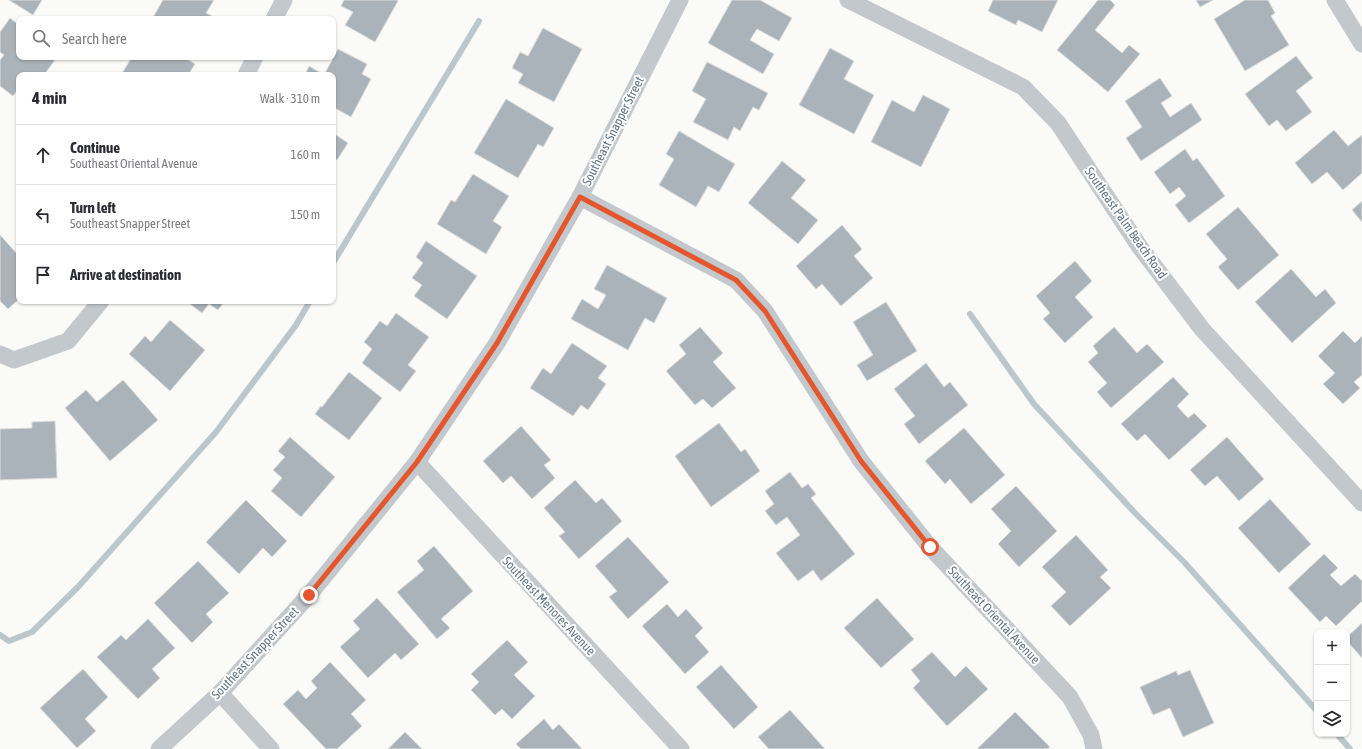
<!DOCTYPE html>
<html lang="en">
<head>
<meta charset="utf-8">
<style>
  body { margin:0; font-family:"Asap Condensed",sans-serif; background:#f2f2f3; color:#2b2b33 }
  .controls { position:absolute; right:12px; bottom:12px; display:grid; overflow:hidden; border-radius:8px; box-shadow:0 1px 3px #0004 }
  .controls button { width:36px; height:36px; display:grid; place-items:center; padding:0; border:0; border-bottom:1px solid #e1e1e2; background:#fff; color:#2b2b33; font:20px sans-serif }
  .stop { position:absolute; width:12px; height:12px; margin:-9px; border:3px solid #e4572e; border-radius:50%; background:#fff }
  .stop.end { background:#e4572e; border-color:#fff; box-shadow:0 1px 4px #0008 }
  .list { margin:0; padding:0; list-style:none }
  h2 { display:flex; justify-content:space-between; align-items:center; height:52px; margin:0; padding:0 16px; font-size:17px }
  h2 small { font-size:13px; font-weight:400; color:#7c7c81 }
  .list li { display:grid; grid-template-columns:26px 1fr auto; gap:12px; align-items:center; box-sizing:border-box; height:60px; padding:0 16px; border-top:1px solid #e1e1e2 }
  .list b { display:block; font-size:15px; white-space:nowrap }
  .list p { margin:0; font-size:13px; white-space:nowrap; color:#7c7c81 }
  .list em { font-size:13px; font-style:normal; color:#7c7c81 }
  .icon { flex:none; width:22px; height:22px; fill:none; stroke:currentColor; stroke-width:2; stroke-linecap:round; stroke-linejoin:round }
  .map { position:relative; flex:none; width:1362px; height:749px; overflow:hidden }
  .search { position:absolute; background:#fff; box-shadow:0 1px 3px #0004; left:16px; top:16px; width:320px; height:44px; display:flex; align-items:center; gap:10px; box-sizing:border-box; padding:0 14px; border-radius:8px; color:#7c7c81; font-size:15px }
  .panel { position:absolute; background:#fff; box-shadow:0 1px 3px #0004; left:16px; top:72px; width:320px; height:232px; border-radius:8px }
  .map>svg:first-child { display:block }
</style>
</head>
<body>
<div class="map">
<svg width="1362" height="749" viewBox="0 0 1362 749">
  <rect width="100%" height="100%" fill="#fafaf8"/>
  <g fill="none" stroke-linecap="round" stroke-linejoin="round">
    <g stroke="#bbc7cb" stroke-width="6">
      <polyline points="333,263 479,21"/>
      <polyline points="970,314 1034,404 1136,514 1184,562 1317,711"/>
      <polyline points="0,635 9,641 32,632 78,587 216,432 296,325 310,301"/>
      <polyline points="1337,734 1350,749"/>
    </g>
  </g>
  <g fill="#aab3b9" stroke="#dcdcda">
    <polygon points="9,0 42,0 33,15"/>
    <polygon points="163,0 214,0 206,13 216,18 152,19"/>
    <polygon points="344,0 397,0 398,1 375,42 345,25 353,12 341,6"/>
    <polygon points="732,0 760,0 792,18 779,41 757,29 750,40 774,54 763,74 708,43"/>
    <polygon points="993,0 1058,0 1042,32 1018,20 1016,25 988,11"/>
    <polygon points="1098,0 1110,0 1115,5 1095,30 1122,53 1129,45 1140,54 1108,92 1057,50"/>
    <polygon points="1196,0 1213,0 1200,7"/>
    <polygon points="1245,0 1268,0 1275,13 1271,16 1289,45 1245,71 1214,19"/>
    <polygon points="10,18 19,25 19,57 57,57 44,75 19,75 19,88 13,96 0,86 0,60 4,55 0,52 0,32"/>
    <polygon points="543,28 582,49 554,102 518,83 523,74 512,68 520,52 528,56"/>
    <polygon points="830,48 854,61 844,79 874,95 854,134 799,105"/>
    <polygon points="338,49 367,64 362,74 371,79 351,117 333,107 333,75 305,75 309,66 324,75"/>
    <polygon points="1296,56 1313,78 1296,91 1312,112 1286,131 1277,120 1269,126 1245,94"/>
    <polygon points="132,57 183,57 195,64 188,75 121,75"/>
    <polygon points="707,62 768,93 759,110 753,107 740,131 734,127 728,140 693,122 706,99 692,91"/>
    <polygon points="1160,78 1172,96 1161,103 1170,117 1191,103 1202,120 1141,161 1126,138 1142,127 1125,101"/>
    <polygon points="923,95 950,109 921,167 871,142 892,100 914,112"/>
    <polygon points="506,99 554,128 543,147 538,144 518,178 474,153"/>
    <polygon points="1334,130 1348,146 1362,135 1362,173 1343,190 1327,172 1312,184 1295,163"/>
    <polygon points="679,131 735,164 719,192 708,186 696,207 659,185 674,159 666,154"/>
    <polygon points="333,133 348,143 337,160 333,157"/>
    <polygon points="1185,149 1193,161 1197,158 1225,196 1189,223 1175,205 1186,196 1179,187 1170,194 1154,172"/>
    <polygon points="782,161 806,180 791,198 818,220 798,244 748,203"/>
    <polygon points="473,174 509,196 493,221 502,227 486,254 437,224 451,200 455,202"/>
    <polygon points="1362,201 1362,222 1352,210"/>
    <polygon points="1238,207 1279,255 1238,290 1218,267 1227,259 1206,234"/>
    <polygon points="842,225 862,249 854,256 873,278 841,306 822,284 816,289 796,266"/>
    <polygon points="0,235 19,256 19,299 8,309 0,301"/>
    <polygon points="426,241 477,276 447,319 414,296 422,285 412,278 423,263 416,257"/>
    <polygon points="1075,261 1092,281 1075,297 1093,317 1065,343 1043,319 1050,313 1036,296"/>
    <polygon points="607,265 667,298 654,323 645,318 628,350 571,319 582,299 598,309 606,295 594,289"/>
    <polygon points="1291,269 1316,297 1325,289 1336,303 1292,343 1255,302"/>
    <polygon points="186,301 225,301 218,310 209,304 202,313"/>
    <polygon points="886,302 917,351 867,381 857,365 873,355 853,322"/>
    <polygon points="396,313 429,337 408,365 416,371 400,392 362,363 372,349 364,342 380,321 387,326"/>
    <polygon points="170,320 205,350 170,391 129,354 145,336 151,342"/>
    <polygon points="700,327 723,353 713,362 736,388 712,408 703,399 695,405 666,371 686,354 679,345"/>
    <polygon points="1114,327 1137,353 1147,344 1164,362 1111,408 1097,392 1107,383 1088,362 1098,353 1093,346"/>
    <polygon points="1343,331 1355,343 1362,336 1362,375 1354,382 1360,388 1343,404 1323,384 1335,373 1318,356"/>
    <polygon points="572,343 607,366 598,378 606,384 588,410 581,405 573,416 530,388 543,368 551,374"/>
    <polygon points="926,363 944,387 950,382 968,405 919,444 904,424 915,416 894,389"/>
    <polygon points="349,372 382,398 349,440 315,414 321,406 322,407"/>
    <polygon points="1173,377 1189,394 1177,406 1188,418 1194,413 1207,426 1169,460 1145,434 1137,441 1121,424"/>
    <polygon points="123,380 158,420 110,461 65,408 86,390 97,402"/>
    <polygon points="55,421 57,478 0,480 0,429 32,428 32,422"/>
    <polygon points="719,423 741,452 745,449 760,471 711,507 675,456"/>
    <polygon points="521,426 551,460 544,465 555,478 532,499 511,476 503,483 483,461"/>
    <polygon points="964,428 1005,475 971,504 950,479 945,484 925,461"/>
    <polygon points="290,437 335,477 301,517 271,491 282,478 273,470 285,457 278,451"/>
    <polygon points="1227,437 1264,479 1239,501 1217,476 1205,486 1190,470"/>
    <polygon points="790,472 802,488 808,484 816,494 811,498 855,554 821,581 813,570 798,581 776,553 800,535 787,517 776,525 765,511 774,504 765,491"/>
    <polygon points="575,480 596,503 602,498 622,521 579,559 559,536 565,532 544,508"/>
    <polygon points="1016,486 1057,531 1019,567 998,544 1011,531 991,509"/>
    <polygon points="1270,499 1311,544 1279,573 1238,528"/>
    <polygon points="246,500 287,541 272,557 263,548 239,574 206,542"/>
    <polygon points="1076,535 1108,570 1100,577 1111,588 1070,626 1051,606 1066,592 1042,567"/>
    <polygon points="628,537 669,582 628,619 609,597 617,591 595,566"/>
    <polygon points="434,546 473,591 441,619 450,628 437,639 397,592 424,570 417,561"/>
    <polygon points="1324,554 1338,568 1330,575 1341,586 1355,574 1362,581 1362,601 1336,626 1326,616 1320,622 1288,588"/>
    <polygon points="198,561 229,593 206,614 213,622 192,643 154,603"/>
    <polygon points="377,598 419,644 401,660 395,653 368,678 340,647 360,629 353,621"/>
    <polygon points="877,598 914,639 881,668 844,628"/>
    <polygon points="667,604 678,617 686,609 703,628 695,636 709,652 685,674 642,626"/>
    <polygon points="148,619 175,648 152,669 160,678 138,699 97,657 121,635 126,640"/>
    <polygon points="1362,623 1362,658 1347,641 1347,637"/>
    <polygon points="507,640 528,662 514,675 535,696 512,719 502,709 495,715 471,690 479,682 471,674"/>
    <polygon points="932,652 955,677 966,666 988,689 947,726 913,688 920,681 911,670"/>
    <polygon points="330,662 366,700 351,714 362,726 337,749 326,749 283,704 298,690 306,699 317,688 311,681"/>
    <polygon points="721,665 758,707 734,729 696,687"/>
    <polygon points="83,669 108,697 85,719 96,731 77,748 40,708"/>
    <polygon points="1190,670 1214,723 1183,737 1170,708 1153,715 1140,687 1176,671 1178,675"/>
    <polygon points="790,710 825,749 769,749 758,737"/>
    <polygon points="1015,712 1050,747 1047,749 977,749"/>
    <polygon points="544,719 553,730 559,724 582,749 521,749 516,744"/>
    <polygon points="405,732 422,749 388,749"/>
  </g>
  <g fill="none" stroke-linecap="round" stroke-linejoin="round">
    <g stroke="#c3c8cc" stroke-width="17">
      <polyline points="848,0 1023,87 1058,123 1139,246 1202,329 1362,503"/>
      <polyline points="1335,0 1362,44"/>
      <polyline points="274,19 284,0"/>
      <polyline points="246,75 255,57"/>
      <polyline points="580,197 736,280 765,311 861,461 930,547 1070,697 1091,735 1094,749"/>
      <polyline points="0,354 14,360 68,341 101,301"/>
      <polyline points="417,462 681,749"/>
      <polyline points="220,693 271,749"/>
      <polyline points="159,749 220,693 309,595 417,462 497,343 580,197 680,0"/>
    </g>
  </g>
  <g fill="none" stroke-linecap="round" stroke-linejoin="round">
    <polyline stroke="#e4572e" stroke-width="5" points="309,595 417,462 497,343 580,197 736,280 765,311 861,461 930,547"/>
  </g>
  <g text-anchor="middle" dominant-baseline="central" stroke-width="4" stroke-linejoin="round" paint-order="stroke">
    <g font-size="13" fill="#657683" stroke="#fff">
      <text transform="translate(613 131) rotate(-63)">Southeast Snapper Street</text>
      <text transform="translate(1126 223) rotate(55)">Southeast Palm Beach Road</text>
      <text transform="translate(549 606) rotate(47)">Southeast Menores Avenue</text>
      <text transform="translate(994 615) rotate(47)">Southeast Oriental Avenue</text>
      <text transform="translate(255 653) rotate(-47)">Southeast Snapper Street</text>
    </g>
  </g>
</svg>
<div class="controls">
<button>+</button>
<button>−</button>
<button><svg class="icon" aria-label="layers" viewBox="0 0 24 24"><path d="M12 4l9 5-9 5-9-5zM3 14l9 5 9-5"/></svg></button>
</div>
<div class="stop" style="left:930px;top:547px"></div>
<div class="stop end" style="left:309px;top:595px"></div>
<div class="search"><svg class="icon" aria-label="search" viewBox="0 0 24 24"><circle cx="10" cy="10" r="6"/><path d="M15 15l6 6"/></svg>Search here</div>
<section class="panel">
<h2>4 min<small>Walk · 310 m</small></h2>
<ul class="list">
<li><svg class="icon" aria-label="ahead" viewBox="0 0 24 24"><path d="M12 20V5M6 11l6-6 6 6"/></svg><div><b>Continue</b><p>Southeast Oriental Avenue</p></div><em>160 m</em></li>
<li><svg class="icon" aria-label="left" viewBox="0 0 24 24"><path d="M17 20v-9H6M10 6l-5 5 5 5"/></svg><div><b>Turn left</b><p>Southeast Snapper Street</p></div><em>150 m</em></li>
<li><svg class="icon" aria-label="arrive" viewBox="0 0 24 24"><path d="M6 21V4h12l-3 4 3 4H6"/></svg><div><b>Arrive at destination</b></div></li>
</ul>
</section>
</div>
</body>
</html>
